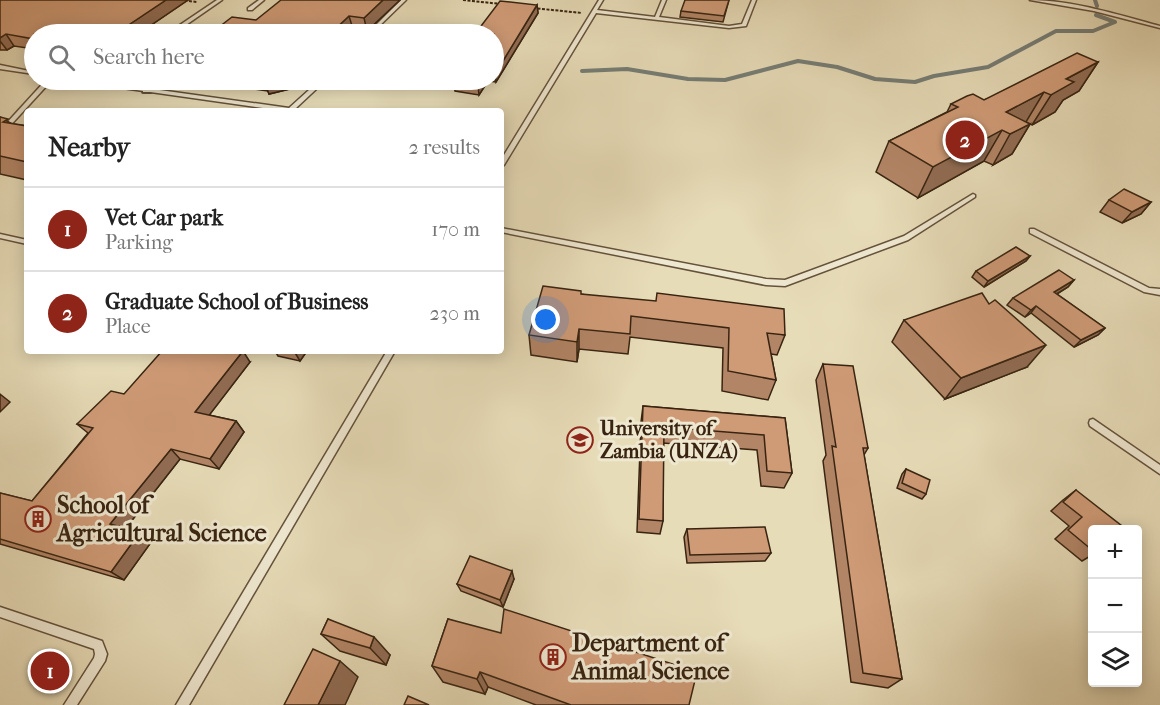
<!DOCTYPE html>
<html lang="en">
<head>
<meta charset="utf-8">
<style>
  body { margin:0; font-family:"IM FELL French Canon",serif; background:#f2f2f2; color:#222 }
  .controls { position:absolute; right:18px; bottom:18px; display:grid; overflow:hidden; border-radius:6px; box-shadow:0 3px 15px #0003 }
  .controls button { width:54px; height:54px; display:grid; place-items:center; padding:0; border:0; border-bottom:2px solid #e0e0e0; background:#fff; color:#222; font:30px sans-serif }
  .you { position:absolute; left:546px; top:320px; width:21px; height:21px; margin:-15px; border:4px solid #fff; border-radius:50%; background:#1a73e8; box-shadow:0 0 0 9px #1a73e833 }
  .badge { display:grid; place-items:center; width:39px; height:39px; border-radius:50%; background:#8f2418; color:#fff; font-size:20px; font-weight:700 }
  .pin { position:absolute; translate:-50% -50%; border:3px solid #fff; box-shadow:0 2px 6px #0006 }
  .list { margin:0; padding:0; list-style:none }
  h2 { display:flex; justify-content:space-between; align-items:center; height:78px; margin:0; padding:0 24px; font-size:26px }
  h2 small { font-size:20px; font-weight:400; color:#767676 }
  .list li { display:grid; grid-template-columns:39px 1fr auto; gap:18px; align-items:center; box-sizing:border-box; height:84px; padding:0 24px; border-top:2px solid #e0e0e0 }
  .list b { display:block; font-size:22px; white-space:nowrap }
  .list p { margin:0; font-size:20px; white-space:nowrap; color:#767676 }
  .list em { font-size:20px; font-style:normal; color:#767676 }
  .icon { flex:none; width:33px; height:33px; fill:none; stroke:currentColor; stroke-width:2; stroke-linecap:round; stroke-linejoin:round }
  .map { position:relative; flex:none; width:1160px; height:705px; overflow:hidden }
  .search { position:absolute; background:#fff; box-shadow:0 3px 15px #0003; left:24px; top:24px; width:480px; height:66px; display:flex; align-items:center; gap:15px; box-sizing:border-box; padding:0 21px; border-radius:33px; color:#767676; font-size:22px }
  .panel { position:absolute; background:#fff; box-shadow:0 3px 15px #0003; left:24px; top:108px; width:480px; height:246px; border-radius:6px }
  .map>svg:first-child { display:block }
</style>
</head>
<body>
<div class="map">
<svg width="1160" height="705" viewBox="0 0 1160 705">
  <rect width="100%" height="100%" fill="#e7dcb8"/>
  <filter id="stains"><feTurbulence type="fractalNoise" baseFrequency=".00333" numOctaves="4"/><feColorMatrix values="0 0 0 0 .2 0 0 0 0 .09 0 0 0 0 .02 0 0 0 .5 -.17"/></filter>
  <radialGradient id="worn" r=".72"><stop offset=".6" stop-color="#630" stop-opacity="0"/><stop offset="1" stop-color="#630" stop-opacity=".3"/></radialGradient>
  <g fill="none" stroke-linecap="round" stroke-linejoin="round">
    <g stroke="#757d76" stroke-width="4">
      <polyline points="1095,0 1097,6"/>
      <polyline points="582,71 627,69 688,79 725,80 798,61 837,67 875,79 915,82 934,76 988,67 1056,31 1093,31 1115,22 1096,15"/>
    </g>
    <g stroke="#64523b" stroke-width="3">
      <g id="service">
        <polygon points="217,0 222,0 173,34 168,34 168,33"/>
        <polygon points="259,0 264,0 252,10 248,10 248,8"/>
        <polygon points="401,0 406,0 371,34 367,34"/>
        <polygon points="599,0 603,0 597,10 655,17 662,0 666,0 659,17 729,26 742,24 752,0 756,0 746,26 729,28 596,13 504,165 501,167 501,160"/>
        <path d="M1030,0C1072,0 1119,15 1160,26V28L1094,11Z"/>
        <polygon points="0,65 34,72 34,74 0,69"/>
        <polygon points="46,80 52,80 8,128 4,128 4,126"/>
        <polygon points="77,80 88,80 289,108 320,80 326,80 295,109 299,111 284,111 80,82"/>
        <polygon points="973,194 975,195 975,197 908,240 785,286 766,285 501,232 501,228 766,279 785,280 904,236"/>
        <polygon points="1030,229 1034,229 1149,288 1160,289 1160,295 1144,292 1030,233"/>
        <polygon points="0,234 27,240 27,244 0,238"/>
        <polygon points="387,351 395,351 189,705 176,705"/>
        <polygon points="1093,419 1160,465 1160,474 1090,426 1089,423 1090,420"/>
        <polygon points="0,607 102,641 107,654 105,661 77,705 64,705 94,658 95,654 94,649 0,617"/>
      </g>
    </g>
    <g stroke="#64523b" stroke-width="4">
      <polygon id="minor" points="153,80 164,80 151,92 143,92 143,88"/>
    </g>
    <g stroke="#382411" stroke-width="2" stroke-dasharray="3 1.5" stroke-linecap="butt">
      <polyline points="180,0 197,2"/>
      <polyline points="463,0 501,4"/>
      <polyline points="533,8 582,13"/>
      <polyline points="151,34 163,26"/>
    </g>
    <use href="#service" fill="#efe8d1" fill-rule="evenodd"/>
    <use href="#minor" fill="#efe8d1" fill-rule="evenodd"/>
  </g>
  <g fill="#b28566" stroke="#382411" stroke-width="1.5">
    <polygon points="0,0 188,0 138,34 34,34 34,49 14,46 7,50 0,50"/>
    <polygon points="400,0 367,31 256,20"/>
    <polygon points="729,0 723,22 680,17 681,11"/>
    <polygon points="537,5 538,13 496,82 488,81 479,95 455,91 454,83 456,80 494,80 494,34"/>
    <polygon points="1098,62 1079,91 1063,100 1055,112 1032,125 1026,122 1030,124 1012,154 993,165 984,161 918,198 876,172 889,141 947,112 951,104 984,100"/>
    <polygon points="205,80 287,80 290,89 269,94 268,91 206,82"/>
    <polygon points="0,117 12,124 27,126 27,180 0,174"/>
    <polygon points="1109,200 1151,202 1141,214 1122,223 1100,212"/>
    <polygon points="1030,256 1026,261 984,287 972,277 976,271"/>
    <polygon points="1074,280 1068,287 1057,294 1105,328 1098,335 1074,347 1031,313 1025,317 1007,305 1013,298"/>
    <polygon points="581,294 785,335 777,355 771,354 776,380 768,400 722,391 723,348 630,337 628,354 579,349 577,362 531,355 529,335"/>
    <polygon points="904,320 1027,367 945,399 892,342"/>
    <polygon points="275,351 307,351 300,361 278,356"/>
    <polygon points="250,362 209,415 236,421 244,432 219,469 180,459 126,528 140,532 152,541 124,580 0,544 0,493 32,501 88,433 77,424 124,394"/>
    <polygon points="823,364 868,448 864,455 902,679 888,688 851,682 823,461 826,455 816,380"/>
    <polygon points="643,406 785,418 792,473 784,488 761,486 757,450 663,443 663,521 660,534 637,532 641,422"/>
    <polygon points="906,469 926,494 922,499 897,488 902,474"/>
    <polygon points="1076,490 1092,530 1092,555 1082,561 1055,539 1069,526 1051,511 1063,500"/>
    <polygon points="687,529 771,553 765,561 687,563 684,537"/>
    <polygon points="514,579 503,607 461,591 457,584"/>
    <polygon points="328,619 390,655 386,665 340,651 321,634"/>
    <polygon points="448,619 689,705 536,705 488,687 485,694 443,682 432,666"/>
  </g>
  <g fill="#916c53" stroke="#382411" stroke-width="1.5">
    <polygon points="166,0 188,0 138,34 128,34 124,28"/>
    <polygon points="383,0 400,0 367,31 364,18"/>
    <polygon points="537,5 538,13 496,82 495,74"/>
    <polygon points="349,16 353,29 347,34 330,34"/>
    <polygon points="120,28 124,34 109,34"/>
    <polygon points="6,34 14,46 7,50 0,41 0,38"/>
    <polygon points="1098,62 1079,91 1063,100 1055,112 1032,125 1051,95 1066,79"/>
    <polygon points="269,80 287,80 290,89 269,94 264,81"/>
    <polygon points="482,80 488,80 488,81 479,95 478,86"/>
    <polygon points="1044,92 1026,122 1002,130 984,161 918,198 933,167 1006,112"/>
    <polygon points="1030,124 1012,154 993,165 1010,134"/>
    <polygon points="1151,202 1141,214 1122,223 1132,212"/>
    <polygon points="1030,256 1026,261 984,287 988,281"/>
    <polygon points="1074,280 1068,287 1048,299 1054,292"/>
    <polygon points="1036,306 1031,313 1025,317 1031,310"/>
    <polygon points="1105,328 1098,335 1074,347 1081,340"/>
    <polygon points="579,329 579,349 577,362 577,342"/>
    <polygon points="1046,345 1027,367 945,399 961,378"/>
    <polygon points="243,351 250,362 204,422 195,412"/>
    <polygon points="294,351 307,351 300,361"/>
    <polygon points="0,394 10,402 0,412"/>
    <polygon points="236,421 244,432 219,469 210,459"/>
    <polygon points="171,449 180,459 122,533 110,524"/>
    <polygon points="140,532 152,541 124,580 111,572"/>
    <polygon points="512,571 514,579 503,607 500,600"/>
    <polygon points="374,637 390,655 386,665 370,648"/>
    <polygon points="340,661 358,677 345,705 318,705"/>
    <polygon points="480,672 488,687 485,694 477,679"/>
  </g>
  <g fill="#cf9b77" stroke="#382411" stroke-width="1.5">
    <polygon points="0,0 166,0 124,28 120,28 109,34 34,34 34,39 6,34 0,38"/>
    <polygon points="281,0 383,0 364,18 349,16 330,34 210,34 232,17 256,20"/>
    <polygon points="685,0 729,0 724,16 681,11"/>
    <polygon points="500,1 537,5 495,74 494,74 494,34 475,34"/>
    <polygon points="1077,53 1098,62 1066,79 1074,82 1051,95 1044,92 1006,112 1030,124 1010,134 1002,130 933,167 889,141 958,107 951,104 967,96 973,94 984,100"/>
    <polygon points="456,80 482,80 478,86 454,83"/>
    <polygon points="0,117 8,119 3,122 27,126 27,162 0,156"/>
    <polygon points="1124,189 1151,202 1132,212 1109,200"/>
    <polygon points="1016,247 1030,256 988,281 976,271"/>
    <polygon points="1059,270 1074,280 1054,292 1105,328 1081,340 1036,306 1031,310 1013,298"/>
    <polygon points="543,286 581,291 581,294 656,301 657,293 784,309 785,335 767,333 776,380 728,371 729,328 631,316 630,334 579,329 577,342 529,335"/>
    <polygon points="982,293 989,304 995,300 1046,345 961,378 904,320"/>
    <polygon points="162,351 243,351 195,412 236,421 210,459 171,449 110,524 140,532 111,572 0,539 0,493 32,501 93,428 77,424 111,391 124,394"/>
    <polygon points="823,364 853,366 868,448 863,448 902,679 863,673 832,446 836,447"/>
    <polygon points="643,406 785,418 792,473 767,471 764,435 664,427 663,521 639,519"/>
    <polygon points="906,469 930,480 926,494 902,483"/>
    <polygon points="1076,490 1122,526 1119,530 1092,530 1092,550 1068,530 1082,517 1063,502"/>
    <polygon points="765,527 771,553 690,555 687,529"/>
    <polygon points="470,556 512,571 500,600 457,584"/>
    <polygon points="504,609 697,672 689,705 571,705 480,672 477,679 432,666 448,619 501,633"/>
    <polygon points="328,619 374,637 370,648 321,634"/>
    <polygon points="313,649 340,661 318,705 284,705"/>
    <polygon points="408,696 429,705 404,705"/>
  </g>
  <defs>
    <g id="university-ring" transform="scale(1.35)"><circle r="9.5" fill="#efe8d1" stroke="#8f2418" stroke-width="1.5"/><path d="M0-5L7-2L0 1L-7-2ZM-4 1L0 2.5L4 1V4Q0 6-4 4Z" fill="#8f2418"/></g>
    <g id="building-ring" transform="scale(1.35)"><circle r="9.5" fill="#efe8d1" stroke="#8f2418" stroke-width="1.5"/><path d="M-4-6H4V6H1V3H-1V6H-4ZM-2.5-4.3h1.7v1.8h-1.7ZM.8-4.3h1.7v1.8H.8ZM-2.5-1h1.7V.8h-1.7ZM.8-1h1.7V.8H.8Z" fill="#8f2418"/></g>
  </defs>
  <g fill-rule="evenodd">
    <use href="#university-ring" x="580" y="440"/>
    <use href="#building-ring" x="38" y="519"/>
    <use href="#building-ring" x="553" y="657"/>
  </g>
  <g text-anchor="middle" dominant-baseline="central" stroke-width="6" stroke-linejoin="round" paint-order="stroke">
    <g font-size="20" font-weight="bold" fill="#382411" stroke="#efe8d1" text-anchor="start">
      <text x="600" y="428">University of<tspan x="600" dy="23">Zambia (UNZA)</tspan></text>
    </g>
    <g font-size="24" font-weight="bold" fill="#382411" stroke="#efe8d1" text-anchor="start">
      <text x="57" y="505">School of<tspan x="57" dy="28">Agricultural Science</tspan></text>
      <text x="572" y="643">Department of<tspan x="572" dy="28">Animal Science</tspan></text>
    </g>
  </g>
  <rect width="100%" height="100%" filter="url(#stains)"/>
  <rect width="100%" height="100%" fill="url(#worn)"/>
</svg>
<div class="controls">
<button>+</button>
<button>−</button>
<button><svg class="icon" aria-label="layers" viewBox="0 0 24 24"><path d="M12 4l9 5-9 5-9-5zM3 14l9 5 9-5"/></svg></button>
</div>
<div class="you"></div>
<div class="pin badge" style="left:50px;top:671px">1</div>
<div class="pin badge" style="left:965px;top:140px">2</div>
<div class="search"><svg class="icon" aria-label="search" viewBox="0 0 24 24"><circle cx="10" cy="10" r="6"/><path d="M15 15l6 6"/></svg>Search here</div>
<section class="panel">
<h2>Nearby<small>2 results</small></h2>
<ul class="list">
<li><span class="badge">1</span><div><b>Vet Car park</b><p>Parking</p></div><em>170 m</em></li>
<li><span class="badge">2</span><div><b>Graduate School of Business</b><p>Place</p></div><em>230 m</em></li>
</ul>
</section>
</div>
</body>
</html>
